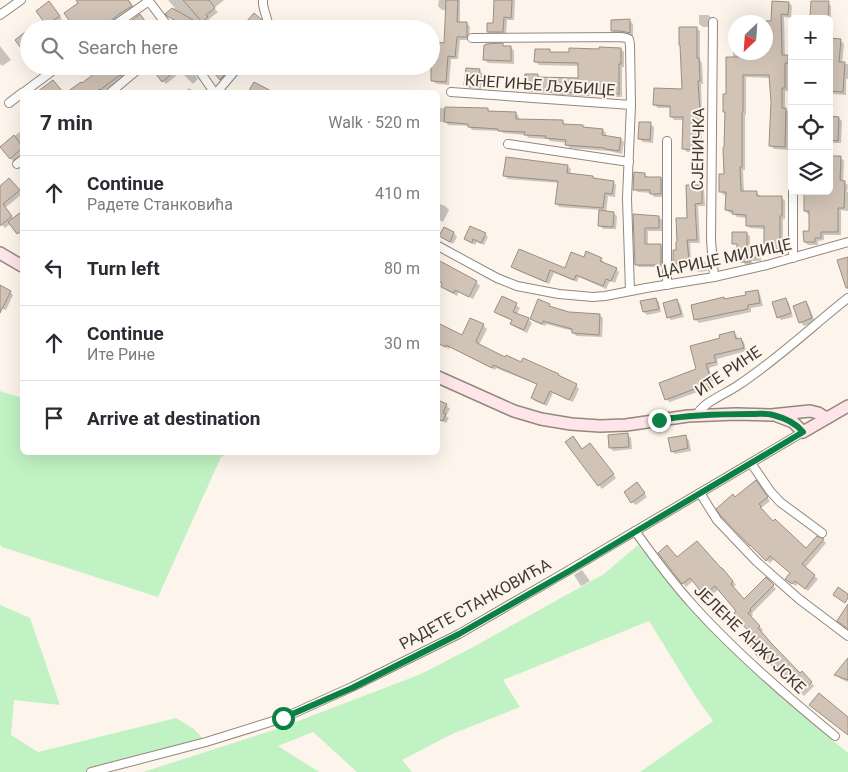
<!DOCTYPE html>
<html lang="en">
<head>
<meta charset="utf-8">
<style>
  body { margin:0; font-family:Roboto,sans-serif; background:#f7f7f7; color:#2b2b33 }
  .controls { position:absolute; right:15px; top:15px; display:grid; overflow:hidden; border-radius:8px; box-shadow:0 5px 20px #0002 }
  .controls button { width:45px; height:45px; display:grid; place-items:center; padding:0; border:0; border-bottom:1px solid #e1e1e2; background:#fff; color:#2b2b33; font:25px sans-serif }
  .compass { position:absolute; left:728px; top:15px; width:45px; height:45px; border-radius:50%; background:#fff; box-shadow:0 5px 20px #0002; rotate:205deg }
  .stop { position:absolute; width:15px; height:15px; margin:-11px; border:4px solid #0b8043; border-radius:50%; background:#fff }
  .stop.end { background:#0b8043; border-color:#fff; box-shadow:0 1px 5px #0008 }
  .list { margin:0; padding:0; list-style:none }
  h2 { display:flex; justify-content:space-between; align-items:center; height:65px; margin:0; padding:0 20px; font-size:21px }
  h2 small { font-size:16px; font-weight:400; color:#7c7c81 }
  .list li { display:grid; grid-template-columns:32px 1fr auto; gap:15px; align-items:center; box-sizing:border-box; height:75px; padding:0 20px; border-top:1px solid #e1e1e2 }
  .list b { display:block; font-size:19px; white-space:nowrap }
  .list p { margin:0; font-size:16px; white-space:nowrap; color:#7c7c81 }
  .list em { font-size:16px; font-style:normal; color:#7c7c81 }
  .icon { flex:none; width:28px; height:28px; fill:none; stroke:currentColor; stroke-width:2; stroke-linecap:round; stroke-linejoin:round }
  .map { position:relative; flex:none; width:848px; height:772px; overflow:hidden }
  .search { position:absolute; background:#fff; box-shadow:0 5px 20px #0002; left:20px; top:20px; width:420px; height:55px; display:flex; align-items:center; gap:12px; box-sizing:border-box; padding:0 18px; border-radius:28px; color:#7c7c81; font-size:19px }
  .panel { position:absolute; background:#fff; box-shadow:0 5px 20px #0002; left:20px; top:90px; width:420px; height:365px; border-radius:8px }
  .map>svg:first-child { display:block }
</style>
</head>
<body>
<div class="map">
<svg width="848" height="772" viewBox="0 0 848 772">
  <rect width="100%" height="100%" fill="#fdf5ec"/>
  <g fill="#c0f2c3">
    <polygon points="0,391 22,398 22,452 228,453 221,457 158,597 2,547 0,544"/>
    <path d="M638,545C662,573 684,602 709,629C752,674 800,713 848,753V772H640L713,721L696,697L649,621L503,680L520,707L452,734L402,760L412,772H357L313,732L278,746L319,772H143L280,728L421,674L475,646L604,574Z"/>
    <polygon points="0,605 30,618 60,705 14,700 11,735 38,752 176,718 194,729 206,742 89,772 0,772"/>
  </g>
  <g fill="#0003">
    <polygon points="77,0 129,0 134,7 108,29 104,29 99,23 92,29 77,29 80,3"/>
    <polygon points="168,0 224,0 214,8 218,12 209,19 210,21 201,29 187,29 172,19 167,14 175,8"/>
    <polygon points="439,0 460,0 460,23 467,23 470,27 469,40 460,40 458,59 451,59 449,85 437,84 433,81 439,51 445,44 447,10 442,10 438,6"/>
    <polygon points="499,0 515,0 514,20 507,20 506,35 491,35 488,32 494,24"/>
    <polygon points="812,2 828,3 831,6 831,21 829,21 829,19 811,19"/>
    <polygon points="789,3 792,6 791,18 784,17 785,57 788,56 791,60 791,66 788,66 788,91 785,91 785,109 789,112 788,150 774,149 771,146 772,102 770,78 746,77 746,115 745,115 745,170 743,170 744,192 756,192 760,196 760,197 782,198 785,201 785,219 783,219 783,252 769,252 765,248 765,229 750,228 747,225 747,218 737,217 733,213 730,213 726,210 727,195 724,195 720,191 726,175 726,113 725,112 733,59 733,34 736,34 736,52 766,52 766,35 767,35 767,22 772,22"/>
    <polygon points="53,6 62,19 50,28 38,11"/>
    <polygon points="254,14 264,24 260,29 255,29 247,22"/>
    <polygon points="699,15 708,15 712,18 710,27 703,27 699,24"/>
    <polygon points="629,20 633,24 633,36 616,34 613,31"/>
    <polygon points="696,28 700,31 700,60 702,63 703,84 701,84 702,116 702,152 687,152 683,148 684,120 674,120 671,116 671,108 658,108 655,105 683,90"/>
    <polygon points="29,31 29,52 27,53 24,50"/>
    <polygon points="829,40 840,40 844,44 842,64 848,64 848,79 846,79 846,95 832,94 829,91"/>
    <polygon points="502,45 505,47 511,47 514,51 514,64 488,63 485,60"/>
    <polygon points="0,46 11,60 2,66 0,64"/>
    <polygon points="621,49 624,52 624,67 622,67 622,97 554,95 552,93 529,92 526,89 538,76 540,78 579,79 579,66 539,65 536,62 549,50 552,53 571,53"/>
    <polygon points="103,66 130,66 134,71 105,92 69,92 81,83 83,85 104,68"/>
    <polygon points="168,66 176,76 166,84 163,81"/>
    <polygon points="223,66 230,74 224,82 221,79"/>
    <polygon points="190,69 198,79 193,84 184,75"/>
    <polygon points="479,70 483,74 481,89 469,88 465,84"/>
    <polygon points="189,88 195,92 185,92"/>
    <polygon points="438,105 440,108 470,110 488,110 490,112 516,113 519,117 519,120 563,122 566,125 603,130 606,133 606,137 621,139 624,142 622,154 609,151 570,148 566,144 567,143 550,141 548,139 529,138 526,135 503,133 501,131 472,130 469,126 448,125 446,122 438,122"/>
    <polygon points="829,117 838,118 842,121 841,143 829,143"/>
    <polygon points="650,124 654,127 653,143 643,142 640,139"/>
    <polygon points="22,130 22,154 14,162 1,147"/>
    <polygon points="841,158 844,161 843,182 848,185 847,192 848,192 848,211 841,210 841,235 824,235 824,240 818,241 818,245 808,245 805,242 810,232 810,214 808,214 805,211 829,195"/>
    <polygon points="567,166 571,169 570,174 593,177 595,180 613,182 616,185 615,197 608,196 606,212 613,213 617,216 616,229 603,229 600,225 601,210 559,207 556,203 559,183 508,179 505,176"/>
    <polygon points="645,174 648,178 661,178 664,182 664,197 654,197 651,193 638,192 635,189"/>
    <polygon points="13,183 22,194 5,208 14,219 21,214 22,216 22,237 11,223 5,228 0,223 0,188"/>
    <polygon points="701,186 704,190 705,206 698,206 700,243 690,243 691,261 702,259 706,263 707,271 698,272 695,269 694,262 680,263 680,267 677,267 674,264 688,219"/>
    <polygon points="438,203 445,206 449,210 443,222 438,219"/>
    <polygon points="634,215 659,217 662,220 662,231 648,231 648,245 660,245 664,249 664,267 639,267 636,264"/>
    <polygon points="444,229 454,233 457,237 453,244 444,239 440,236"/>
    <polygon points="746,233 750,236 750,251 757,251 761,254 761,261 752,261 753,265 746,265 743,262 742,254 738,250 738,246 734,243"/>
    <polygon points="485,234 488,237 484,245 477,242 475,245 469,242 465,239"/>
    <polygon points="585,259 601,259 604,262 603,264 616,269 619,272 615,283 610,281 606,289 579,277 577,282 554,273 549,284 516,270 512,267 565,269"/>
    <polygon points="438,262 463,274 476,282 480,286 473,299 459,292 457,296 446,290 442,287 443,284 438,281"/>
    <polygon points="0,287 10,292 13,295 6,310 0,308"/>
    <polygon points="757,291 760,294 763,306 751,308 751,312 699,323 695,319 723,298 725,300 747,296"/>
    <polygon points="502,298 516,305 520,308 517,314 528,319 532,323 527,333 515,327 511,324 513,321 499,315 496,312"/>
    <polygon points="656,299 659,302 661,312 647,315 644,312 642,302"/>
    <polygon points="785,299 789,303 793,317 781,320 778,317"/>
    <polygon points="677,301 680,304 684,317 671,320 668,317"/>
    <polygon points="806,303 809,306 815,322 804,326 800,322"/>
    <polygon points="549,305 552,308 569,313 599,315 603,318 602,337 576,336 573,331 546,324 545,326 535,322 532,319"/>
    <polygon points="471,320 483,325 487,329 479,345 505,359 522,364 524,360 558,375 562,379 576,385 579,389 573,402 553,393 547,406 535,401 532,398 538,385 496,368 495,370 450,347 449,349 438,344 438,324 463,336"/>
    <polygon points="734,332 737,336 738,340 741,339 744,342 746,351 717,359 718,365 709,368 715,389 705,392 703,390 670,402 666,399 698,370 722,339"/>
    <polygon points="438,401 446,405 450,409 446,416 449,418 446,423 438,419"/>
    <polygon points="628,435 631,438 632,449 613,451 610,447"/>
    <polygon points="685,436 689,440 691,451 675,454 672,451"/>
    <polygon points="567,442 582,450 593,448 616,478 602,489"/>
    <polygon points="759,485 770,501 761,508 764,510 763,511 773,523 807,550 817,538 823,540 826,543 805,568 818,579 808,591 798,583 796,586 790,582 791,573 774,559 770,563 754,548 735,499"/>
    <polygon points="640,487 647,497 636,505 632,502"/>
    <polygon points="659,553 725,572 736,585 733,587 744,601 773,586 776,589 752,613 753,615 751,617 763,630 761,632 800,675 802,673 814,686 804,696 782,672 781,674 766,658 763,660 752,647 759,641 745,623 738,611 719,589 708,598 693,581 686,587"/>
    <polygon points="582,570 590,581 581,586 574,575"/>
    <polygon points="848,664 848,682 841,679 836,675"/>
  </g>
  <g fill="#d1c3b6" stroke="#9b8e82">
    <polygon points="76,0 128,0 132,6 119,14 102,28 95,21 84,29 75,29 64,13 78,3"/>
    <polygon points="183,0 209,0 215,8 206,15 208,17 202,22"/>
    <polygon points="446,0 458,0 457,22 467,22 467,37 457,37 455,57 448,56 446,82 431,81 431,47 438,49 438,42 444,43"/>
    <polygon points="494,0 512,0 511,18 504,17 503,32 487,32 487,23 493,23"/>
    <polygon points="49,1 60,16 46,25 36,11"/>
    <polygon points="772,1 789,2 788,15 781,14 782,55 788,55 788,63 785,63 785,88 782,88 782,108 786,108 785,147 769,146 771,102 769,75 743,75 743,112 742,112 742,167 740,167 741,191 757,191 757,196 782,196 782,216 780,216 780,249 764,249 764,226 746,226 746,215 732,214 733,211 725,210 726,192 719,192 719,174 724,174 723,148 724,147 725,112 723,112 723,94 726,94 726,57 751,57 751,52 767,52 768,34 766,34 766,21 771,21"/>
    <polygon points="811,1 829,1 828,18 810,17"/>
    <polygon points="172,8 200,24 194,29 182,29 176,21 167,16 165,14"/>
    <polygon points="254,13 262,20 254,29 246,22"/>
    <polygon points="140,14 151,29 131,29 127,24"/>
    <polygon points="630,19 630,33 621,31 611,31 611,20"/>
    <polygon points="679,27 697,27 697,58 699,58 700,81 698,81 700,112 699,150 682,149 683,117 670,117 670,106 653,105 654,88 682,89 680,45 679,45"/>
    <polygon points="29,29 29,46 23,51 15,40"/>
    <polygon points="829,38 841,39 839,62 845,62 843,92 829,91"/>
    <polygon points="503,43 503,46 511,46 511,61 483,60 484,45 486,45 486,44"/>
    <polygon points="599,47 621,48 621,64 619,64 619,94 549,92 549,90 524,89 525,74 538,74 538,77 578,78 578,63 534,62 535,49 550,49 550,52 569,52 569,48 599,49"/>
    <polygon points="104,66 133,66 121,76 120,75 100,90 100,89 95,92 67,92 81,82 82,83"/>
    <polygon points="150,66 169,66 173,73 162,82"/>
    <polygon points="208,66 224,66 228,70 220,80"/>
    <polygon points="466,68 480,69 478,86 464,85"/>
    <polygon points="53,80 63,92 37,92"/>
    <polygon points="254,82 273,92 248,92"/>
    <polygon points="445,107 488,108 488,111 516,112 516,119 563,120 563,124 583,125 583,127 603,129 602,135 621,138 619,151 605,149 605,148 565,145 566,140 545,138 546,136 524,135 525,132 498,131 498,129 468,127 468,124 444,122"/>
    <polygon points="829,116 839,117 838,141 829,140"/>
    <polygon points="639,122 651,122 650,140 638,139"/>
    <polygon points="14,135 22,146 22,148 10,159 0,147"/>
    <polygon points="829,156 841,156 840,180 845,181 844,208 838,208 838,232 821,232 821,238 815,238 815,242 804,242 803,231 809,231 809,211 804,211 804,193 827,193 827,191 829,191"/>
    <polygon points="506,157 568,165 567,173 593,176 593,178 614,181 612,194 605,193 603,208 555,204 558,181 503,176"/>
    <polygon points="634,172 645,173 645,177 661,177 661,194 650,194 650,190 633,190"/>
    <polygon points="9,178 20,190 3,204 12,216 0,226 0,186"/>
    <polygon points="686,185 702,185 702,203 695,204 697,240 687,240 689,260 677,260 677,264 673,264 673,250 676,250 676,242 677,241 676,218 687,218"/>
    <polygon points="599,210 614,212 613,227 598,226"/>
    <polygon points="22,211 22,230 17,234 8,222"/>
    <polygon points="633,214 659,216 659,228 645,228 645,244 661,244 661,265 635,265"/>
    <polygon points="470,226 486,233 481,243 473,239 472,243 464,239"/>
    <polygon points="444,227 454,232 450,242 439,236"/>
    <polygon points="732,232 747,232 747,250 758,250 758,258 750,258 750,262 741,262 740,251 737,251 737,244 732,244"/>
    <polygon points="519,249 565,268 571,252 584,257 586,251 602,258 600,261 617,268 611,281 606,279 603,286 576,275 574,280 550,270 546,282 511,267"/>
    <polygon points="848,257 848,288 846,288 837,260"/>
    <polygon points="438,260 477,281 469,297 455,290 454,293 441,287 442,283 438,281"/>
    <polygon points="0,285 11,291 0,313"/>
    <polygon points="758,290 760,303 748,305 748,309 694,320 691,305 724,297 724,299 746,295 745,292"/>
    <polygon points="502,296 517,303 513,312 529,318 524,330 510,324 512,320 494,312"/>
    <polygon points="656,298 659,309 643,312 640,301"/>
    <polygon points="786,298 791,313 777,318 772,302"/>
    <polygon points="538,299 550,304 549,306 569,312 600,314 599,335 572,333 572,329 543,321 542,324 530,319"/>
    <polygon points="677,299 681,314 667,318 663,303"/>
    <polygon points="806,301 812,318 799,323 793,306"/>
    <polygon points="470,318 484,324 476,341 477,342 477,343 505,357 506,355 521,362 523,358 559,374 558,375 577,384 569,400 550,391 544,404 531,398 537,384 493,365 492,368 446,345 445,347 438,343 438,323 462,335"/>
    <polygon points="734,331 736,339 741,338 744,348 714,355 716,362 706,364 713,386 701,389 700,387 665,400 659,383 696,369 690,346 720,338 719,335"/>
    <polygon points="438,400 447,404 443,413 446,414 443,421 440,420 438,426"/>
    <polygon points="628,433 629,447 609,448 608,435"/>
    <polygon points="686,435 688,448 671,452 668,438"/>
    <polygon points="573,436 582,449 590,443 614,474 598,486 565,442"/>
    <polygon points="756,480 768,497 759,504 761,506 760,507 773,521 775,519 806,548 817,536 824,539 802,564 815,575 805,589 795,581 792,584 785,579 790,573 770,556 766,561 750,545 750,546 721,516 716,509 733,494 735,497"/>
    <polygon points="637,482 645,493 631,503 624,492"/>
    <polygon points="697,541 721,568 722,568 733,581 731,584 744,599 766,577 774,585 750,609 751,611 748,613 760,626 758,628 773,645 800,673 802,671 812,682 800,693 778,670 777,671 762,655 759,658 750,647 757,641 742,624 743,623 734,613 736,611 715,586 704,595 690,578 682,584 658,553 667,545 677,557"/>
    <polygon points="838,587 848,594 848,598 845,603 833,595"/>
    <polygon points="848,604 848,629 837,621"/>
    <polygon points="848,658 848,680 834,675"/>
    <polygon points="819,693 848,717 848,735 809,705"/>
  </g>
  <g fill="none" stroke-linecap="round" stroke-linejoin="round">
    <g stroke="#94877b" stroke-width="10">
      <g id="street">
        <polyline points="148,0 170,29"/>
        <path d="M263,0C262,12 270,19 268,29"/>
        <polyline points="0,15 21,0"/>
        <polyline points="713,22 711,240 714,277"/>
        <polyline points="109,29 149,1"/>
        <polyline points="472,38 621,37 626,38 629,39 630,45 631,105 627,198 630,291"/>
        <polyline points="196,66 214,92"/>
        <polyline points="24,92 59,66"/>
        <polyline points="111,92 142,66"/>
        <polyline points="217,92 239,66"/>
        <polyline points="451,92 631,105"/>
        <polyline points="9,103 22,93"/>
        <polyline points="508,144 629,162"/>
        <polyline points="17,164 22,160"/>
        <polyline points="793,191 793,258"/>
        <polyline points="438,246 497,278 517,286 559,294 593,297 605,296 646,288 714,277 767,265 848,242"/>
        <polyline points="667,285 667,141"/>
        <path d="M697,415C702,403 725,394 737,386C777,360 811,327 848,298"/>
        <polyline points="751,463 770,491 780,502 822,533"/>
        <polyline points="700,493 717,520 756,561 799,599 848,636"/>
        <path d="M635,531C653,556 671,581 692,604C734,651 786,696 835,736"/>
        <polyline points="91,772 206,742 283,718 352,687 459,634 571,569 803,432"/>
      </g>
    </g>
    <g stroke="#94877b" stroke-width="14">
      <g id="secondary">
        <polyline points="0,253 22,266"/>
        <polyline points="438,377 514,411 541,419 571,424 600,426 626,425 688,416 736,414 771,415 810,411 818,413 826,418"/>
        <polyline points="777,416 793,422 803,432 848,406"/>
      </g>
    </g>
    <use href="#street" stroke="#fff" stroke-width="8"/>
    <use href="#secondary" stroke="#fee5e9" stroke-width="11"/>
  </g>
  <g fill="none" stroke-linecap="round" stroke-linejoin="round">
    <path stroke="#0b8043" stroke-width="6" d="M283,718L352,688L459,634L571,570L803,432C795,422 785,418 773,415C766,413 757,414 749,414C719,414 689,415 659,420"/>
  </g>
  <g text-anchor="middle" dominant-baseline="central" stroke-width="4" stroke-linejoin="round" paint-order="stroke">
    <g font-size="16" fill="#403a35" stroke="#fdf5ec">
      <text transform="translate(540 85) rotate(4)">КНЕГИЊЕ ЉУБИЦЕ</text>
      <text transform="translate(698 149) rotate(-89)">СЈЕНИЧКА</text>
      <text transform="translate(724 258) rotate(-12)">ЦАРИЦЕ МИЛИЦЕ</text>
      <text transform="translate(728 371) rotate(-34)">ИТЕ РИНЕ</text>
      <text transform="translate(475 604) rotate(-29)">РАДЕТЕ СТАНКОВИЋА</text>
      <text transform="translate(750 639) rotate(44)">ЈЕЛЕНЕ АНЖУЈСКЕ</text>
    </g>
  </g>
</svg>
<div class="controls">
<button>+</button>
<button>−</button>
<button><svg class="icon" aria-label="locate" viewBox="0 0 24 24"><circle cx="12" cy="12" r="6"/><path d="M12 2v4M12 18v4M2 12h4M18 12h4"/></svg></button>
<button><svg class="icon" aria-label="layers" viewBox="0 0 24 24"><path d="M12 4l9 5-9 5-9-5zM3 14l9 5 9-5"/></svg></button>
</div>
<svg class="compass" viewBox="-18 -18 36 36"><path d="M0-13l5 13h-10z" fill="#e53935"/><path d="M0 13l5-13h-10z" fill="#7c7c81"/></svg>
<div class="stop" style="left:283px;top:718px"></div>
<div class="stop end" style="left:659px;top:420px"></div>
<div class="search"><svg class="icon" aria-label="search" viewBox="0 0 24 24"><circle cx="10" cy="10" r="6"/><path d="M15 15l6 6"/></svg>Search here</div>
<section class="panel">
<h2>7 min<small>Walk · 520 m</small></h2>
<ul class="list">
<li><svg class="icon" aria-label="ahead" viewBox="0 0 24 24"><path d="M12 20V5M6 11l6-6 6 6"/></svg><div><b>Continue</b><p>Радете Станковића</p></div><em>410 m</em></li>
<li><svg class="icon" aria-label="left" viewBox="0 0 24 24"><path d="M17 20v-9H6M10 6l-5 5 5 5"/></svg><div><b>Turn left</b></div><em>80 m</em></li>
<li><svg class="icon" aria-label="ahead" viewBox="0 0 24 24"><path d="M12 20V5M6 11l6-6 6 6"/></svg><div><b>Continue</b><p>Ите Рине</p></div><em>30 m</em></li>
<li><svg class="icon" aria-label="arrive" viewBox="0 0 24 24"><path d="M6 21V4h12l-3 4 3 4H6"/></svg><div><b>Arrive at destination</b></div></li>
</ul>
</section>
</div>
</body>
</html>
